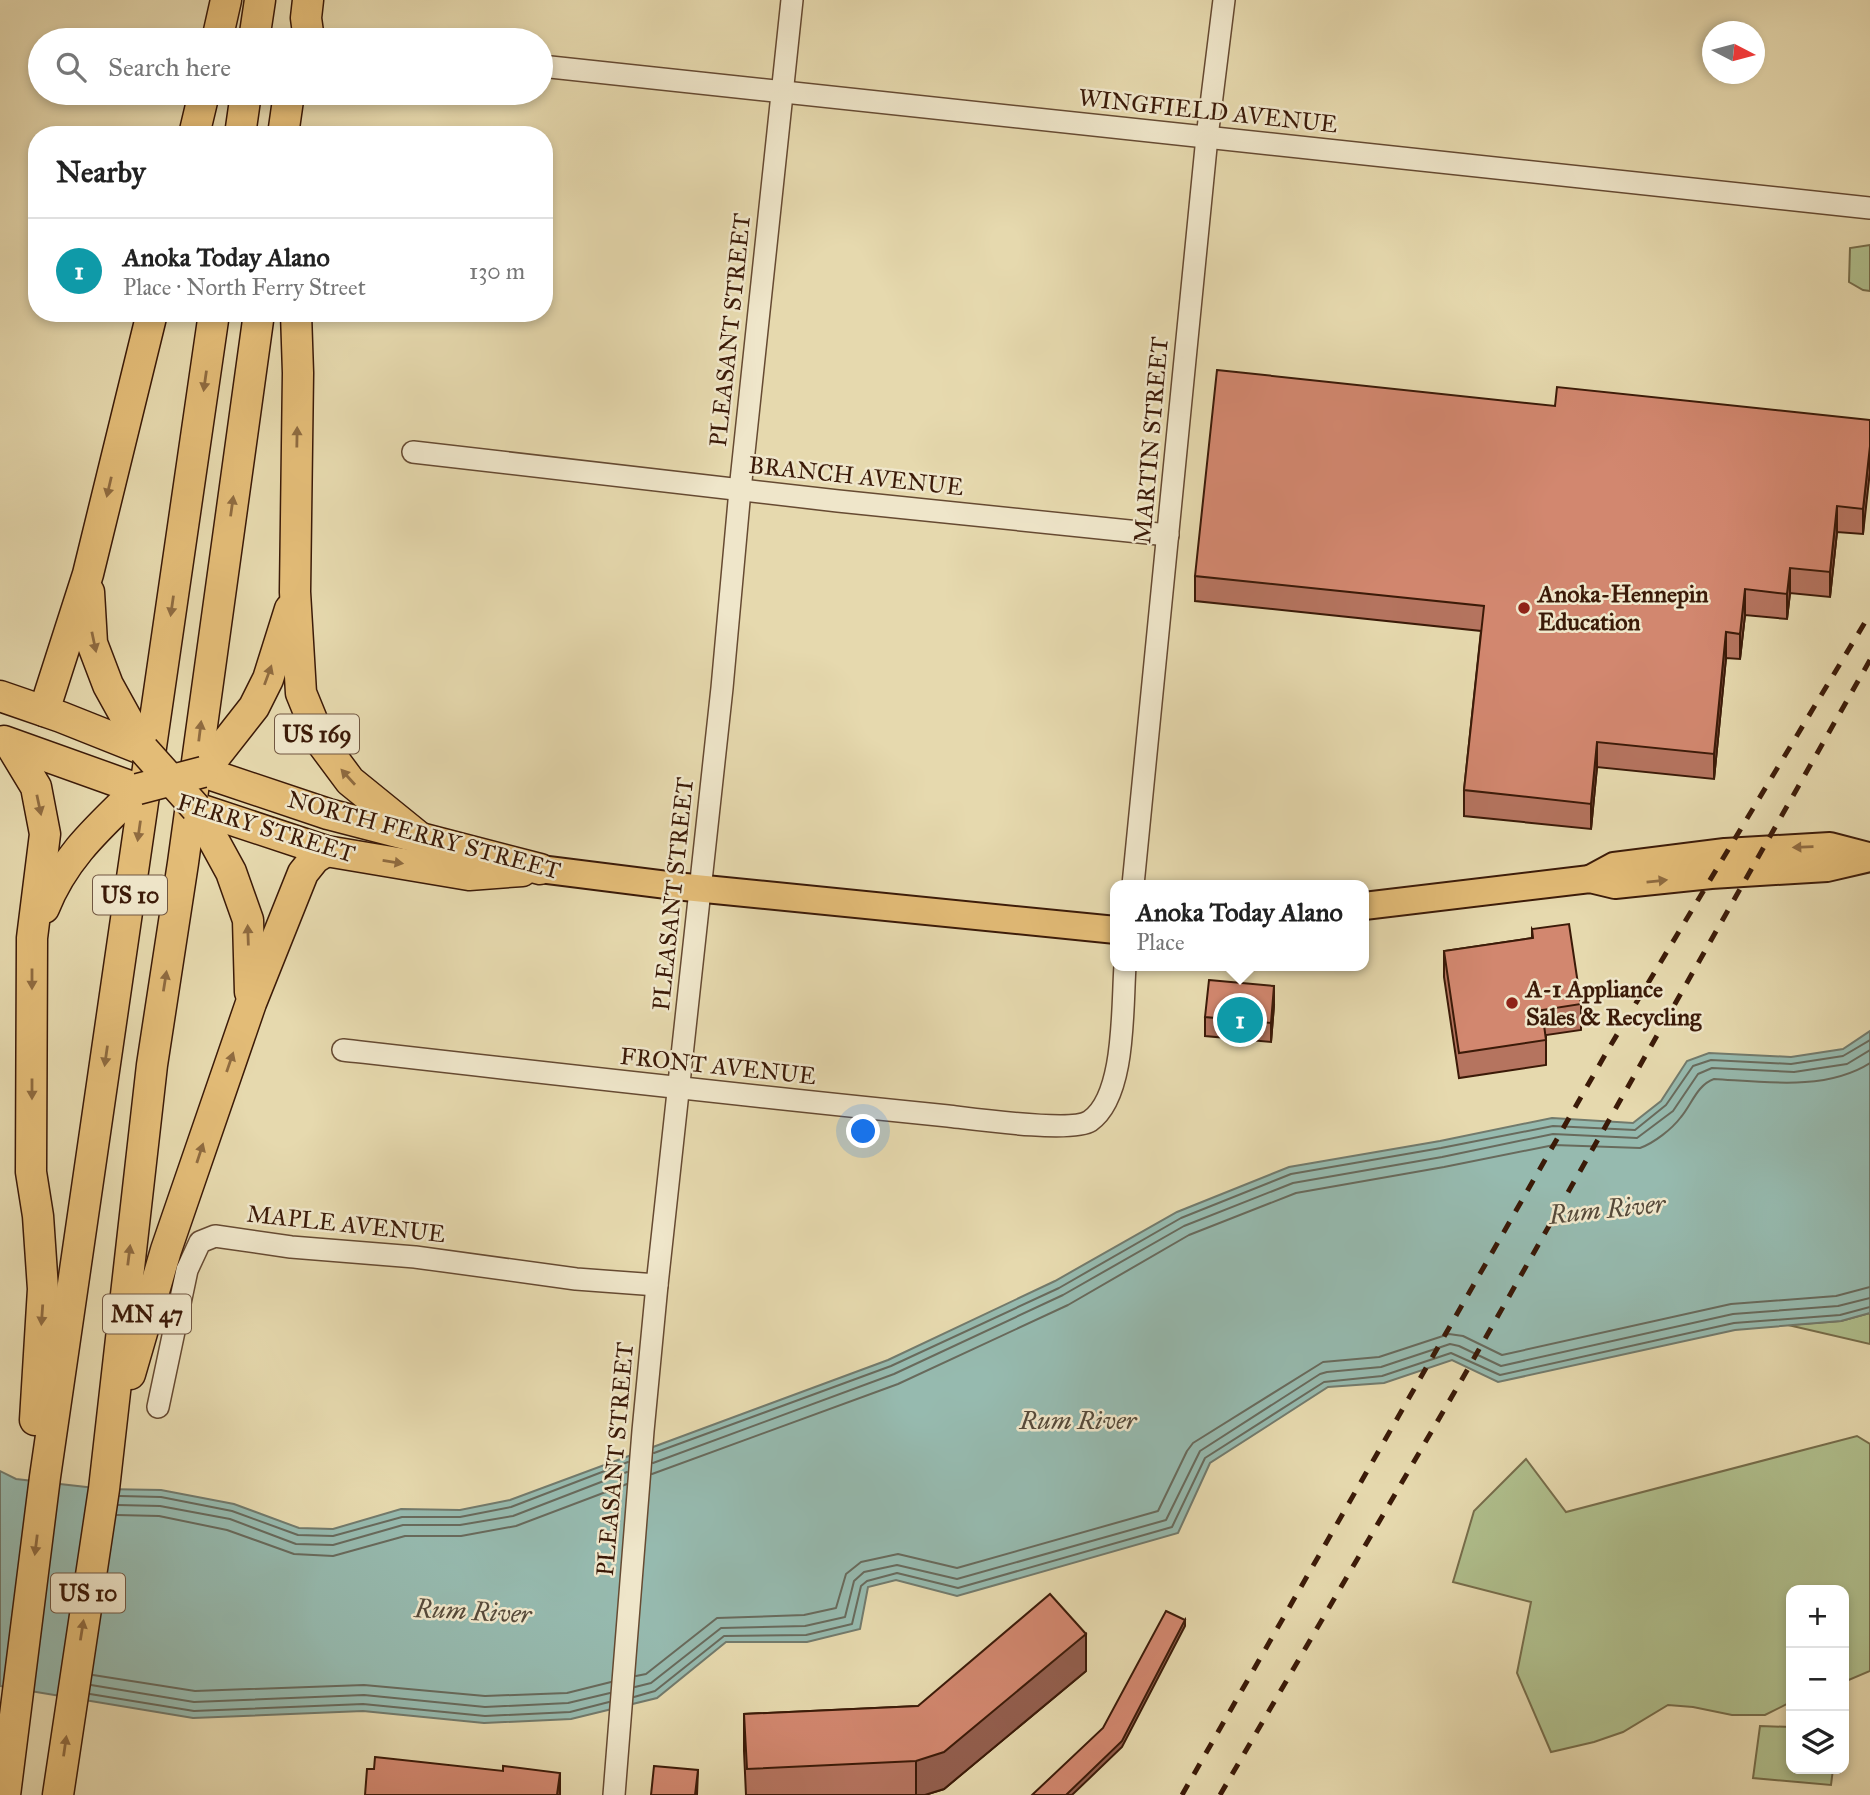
<!DOCTYPE html>
<html lang="en">
<head>
<meta charset="utf-8">
<style>
  body { margin:0; font-family:"IM FELL Great Primer",serif; background:#f6f6f6; color:#222 }
  .controls { position:absolute; right:21px; bottom:21px; display:grid; overflow:hidden; border-radius:14px; box-shadow:0 4px 10px #0003 }
  .controls button { width:63px; height:63px; display:grid; place-items:center; padding:0; border:0; border-bottom:2px solid #e0e0e0; background:#fff; color:#222; font:35px sans-serif }
  .compass { position:absolute; left:1702px; top:21px; width:63px; height:63px; border-radius:50%; background:#fff; box-shadow:0 4px 10px #0003; rotate:96deg }
  .you { position:absolute; left:864px; top:1132px; width:24px; height:24px; margin:-18px; border:5px solid #fff; border-radius:50%; background:#1a73e8; box-shadow:0 0 0 10px #1a73e833 }
  .badge { display:grid; place-items:center; width:46px; height:46px; border-radius:50%; background:#1a73e8; color:#fff; font-size:23px; font-weight:700 }
  .pin { position:absolute; translate:-50% -50%; border:4px solid #fff; box-shadow:0 2px 7px #0006 }
  .popup { position:absolute; left:1110px; top:880px; width:259px; height:91px; box-sizing:border-box; display:grid; place-content:center; border-radius:14px; background:#fff; filter:drop-shadow(0 2px 5px #0005); font-size:23px; white-space:nowrap; color:#767676 }
  .popup b { font-size:26px; color:#222 }
  .popup::after { content:''; position:absolute; left:50%; top:100%; margin-left:-14px; border:14px solid transparent; border-top-color:#fff }
  .list { margin:0; padding:0; list-style:none }
  h2 { display:flex; justify-content:space-between; align-items:center; height:91px; margin:0; padding:0 28px; font-size:30px }
  h2 small { font-size:23px; font-weight:400; color:#767676 }
  .list li { display:grid; grid-template-columns:46px 1fr auto; gap:21px; align-items:center; box-sizing:border-box; height:105px; padding:0 28px; border-top:2px solid #e0e0e0 }
  .list b { display:block; font-size:26px; white-space:nowrap }
  .list p { margin:0; font-size:23px; white-space:nowrap; color:#767676 }
  .list em { font-size:23px; font-style:normal; color:#767676 }
  .icon { flex:none; width:38px; height:38px; fill:none; stroke:currentColor; stroke-width:2; stroke-linecap:round; stroke-linejoin:round }
  .map { position:relative; flex:none; width:1870px; height:1795px; overflow:hidden }
  .search { position:absolute; background:#fff; box-shadow:0 4px 10px #0003; left:28px; top:28px; width:525px; height:77px; display:flex; align-items:center; gap:18px; box-sizing:border-box; padding:0 24px; border-radius:38px; color:#767676; font-size:26px }
  .panel { position:absolute; background:#fff; box-shadow:0 4px 10px #0003; left:28px; top:126px; width:525px; height:196px; border-radius:28px }
  .map>svg:first-child { display:block }
</style>
</head>
<body>
<div class="map">
<svg width="1870" height="1795" viewBox="0 0 1870 1795">
  <rect width="100%" height="100%" fill="#e6d9ae"/>
  <filter id="stains"><feTurbulence type="fractalNoise" baseFrequency=".00286" numOctaves="4"/><feColorMatrix values="0 0 0 0 .2 0 0 0 0 .09 0 0 0 0 .02 0 0 0 .5 -.17"/></filter>
  <radialGradient id="worn" r=".72"><stop offset=".6" stop-color="#630" stop-opacity="0"/><stop offset="1" stop-color="#630" stop-opacity=".3"/></radialGradient>
  <g fill="#b0c08e" stroke="#766d4b" stroke-width="2">
    <polygon points="1870,245 1870,291 1863,290 1849,282 1850,248"/>
    <polygon points="1870,1313 1870,1344 1788,1325 1841,1321"/>
    <polygon points="1857,1436 1870,1444 1870,1671 1844,1682 1844,1590 1791,1590 1791,1702 1765,1715 1732,1715 1693,1707 1668,1705 1623,1732 1594,1742 1551,1752 1517,1673 1531,1602 1453,1582 1474,1511 1526,1459 1566,1512"/>
    <polygon points="1760,1726 1791,1727 1791,1769 1833,1769 1831,1785 1753,1778"/>
  </g>
  <polygon fill="#96baaf" stroke="#727a6c" stroke-width="2" points="1870,1031 1870,1313 1841,1321 1735,1330 1498,1382 1452,1360 1384,1383 1328,1387 1210,1463 1178,1533 957,1596 896,1580 868,1587 860,1629 807,1642 726,1642 657,1698 571,1719 484,1723 363,1711 193,1718 0,1686 0,1471 16,1479 104,1489 161,1490 234,1504 299,1528 333,1529 401,1509 460,1510 510,1500 888,1360 1055,1281 1177,1212 1289,1167 1440,1141 1552,1118 1633,1123 1661,1101 1687,1061 1709,1053 1791,1057 1843,1049"/>
  <g fill="none" stroke-linecap="round" stroke-linejoin="round">
    <g stroke="#686a5c" stroke-width="2">
      <polyline points="654,1453 891,1366 1059,1288 1181,1218 1291,1174 1441,1148 1553,1126 1635,1130 1666,1105 1693,1066 1711,1060 1791,1064 1843,1056 1870,1040"/>
      <polyline points="653,1463 894,1374 1063,1295 1184,1226 1293,1183 1442,1157 1553,1134 1637,1138 1673,1111 1698,1074 1712,1068 1794,1072 1847,1064 1870,1050"/>
      <path d="M652,1474L898,1384L1068,1305L1189,1235L1296,1193L1444,1167L1554,1145L1640,1148C1654,1143 1672,1129 1681,1117C1692,1104 1697,1085 1714,1079C1765,1082 1826,1091 1870,1063"/>
      <polyline points="120,1496 161,1497 232,1511 298,1535 333,1536 402,1517 460,1517 511,1507 628,1462"/>
      <polyline points="118,1505 160,1506 230,1519 296,1544 333,1545 403,1525 460,1525 513,1516 627,1472"/>
      <polyline points="117,1515 159,1516 227,1530 294,1554 333,1556 405,1536 461,1536 516,1526 627,1484"/>
      <polyline points="93,1675 195,1691 364,1685 485,1696 567,1693 611,1682"/>
      <polyline points="636,1676 646,1674 717,1618 804,1615 836,1608 846,1574 861,1562 898,1554 957,1568 1158,1511 1187,1451 1193,1443 1323,1362 1379,1357 1449,1334 1463,1336 1502,1355 1731,1304 1836,1296 1870,1287"/>
      <polyline points="91,1685 194,1702 364,1695 485,1707 568,1703 610,1693"/>
      <polyline points="635,1687 651,1683 721,1628 805,1626 845,1617 854,1581 864,1572 897,1565 957,1579 1166,1520 1200,1451 1320,1374 1327,1372 1381,1367 1450,1344 1459,1346 1501,1366 1733,1314 1838,1306 1870,1298"/>
      <polyline points="90,1694 194,1711 363,1704 485,1716 570,1712 609,1702"/>
      <polyline points="634,1697 655,1691 724,1636 806,1635 852,1624 861,1586 867,1581 897,1573 958,1588 1172,1527 1205,1458 1324,1382 1382,1376 1451,1353 1500,1375 1734,1323 1840,1315 1870,1307"/>
    </g>
    <g stroke="#664a32" stroke-width="24">
      <g id="minor">
        <polyline points="541,66 1870,208"/>
        <polyline points="413,452 838,501 1168,535"/>
        <polyline points="1133,885 1207,137 1224,0"/>
        <path d="M343,1050C545,1073 746,1096 948,1116C974,1119 1072,1133 1090,1121C1126,1096 1122,1007 1125,966"/>
        <polyline points="158,1407 187,1270 200,1242 215,1236 291,1247 415,1257 576,1279 657,1285"/>
        <polyline points="614,1795 643,1431 657,1285 722,688 740,490 792,0"/>
      </g>
    </g>
    <g stroke="#3b1a08" stroke-width="30">
      <g id="major">
        <polyline points="540,869 675,886 1116,930"/>
        <polyline points="1590,879 1614,866 1725,852 1830,846 1868,856"/>
        <polyline points="1364,906 1590,879 1615,885 1711,875 1827,868 1870,858"/>
      </g>
    </g>
    <g stroke="#3b1a08" stroke-width="33">
      <g id="highway">
        <polyline points="308,0 306,18 309,40"/>
        <polyline points="217,40 226,0"/>
        <polyline points="254,40 260,0"/>
        <polyline points="194,135 204,93"/>
        <polyline points="240,135 246,93"/>
        <polyline points="283,135 289,93"/>
        <polyline points="296,313 298,373 295,592 301,693 321,742 350,781 419,837"/>
        <polyline points="89,592 92,643 108,685 144,750"/>
        <polyline points="290,609 268,679 254,707 203,772 328,814 540,869"/>
        <polyline points="0,696 61,717 144,750"/>
        <polyline points="44,711 88,574 152,313"/>
        <path d="M4,741L138,789C100,826 64,857 44,908"/>
        <polyline points="10,744 36,787 45,834 32,938 31,1172 38,1216 43,1289 35,1420"/>
        <polyline points="196,808 326,851 469,875 522,871"/>
        <polyline points="196,808 231,872 248,920 250,992"/>
        <polyline points="130,1374 166,1250 251,1003 303,873 315,858 326,851"/>
        <polyline points="5,1795 45,1477 214,313"/>
        <polyline points="58,1795 104,1489 152,1065 183,863 259,313"/>
      </g>
    </g>
    <use href="#minor" stroke="#efe6ca" stroke-width="21"/>
    <use href="#major" stroke="#e3bc77" stroke-width="26"/>
    <use href="#highway" stroke="#e3bc77" stroke-width="30"/>
    <g stroke="#3b1a08" stroke-width="5" stroke-dasharray="12 12" stroke-linecap="butt">
      <polyline points="1182,1795 1609,1048 1870,614"/>
      <polyline points="1220,1795 1465,1374 1870,660"/>
    </g>
    <g stroke="#3b1a08" stroke-width="33" stroke-linecap="butt">
      <g id="highway-bridge">
        <polyline points="144,750 196,808"/>
        <polyline points="138,789 203,772"/>
      </g>
    </g>
    <use href="#highway-bridge" stroke="#e3bc77" stroke-width="30"/>
  </g>
  <g fill="#b5745f" stroke="#3b1a08" stroke-width="2">
    <polygon points="1870,420 1863,534 1837,532 1830,597 1790,593 1787,619 1745,615 1740,659 1726,658 1714,779 1597,767 1591,829 1464,816 1464,790 1481,631 1195,601 1195,576"/>
    <polygon points="1532,929 1581,1004 1581,1030 1546,1035 1546,1065 1459,1078 1444,977 1444,951 1532,938"/>
    <polygon points="1274,1005 1271,1042 1205,1036 1205,1017"/>
    <polygon points="1086,1671 944,1789 925,1795 746,1795 744,1751 744,1714 918,1706"/>
  </g>
  <g fill="#935e4e" stroke="#3b1a08" stroke-width="2">
    <polygon points="1870,446 1870,471 1863,534 1863,509"/>
    <polygon points="1837,506 1837,532 1830,597 1830,572"/>
    <polygon points="1790,568 1790,593 1787,619 1787,594"/>
    <polygon points="1745,589 1745,615 1740,659 1740,634"/>
    <polygon points="1726,632 1726,658 1714,779 1714,754"/>
    <polygon points="1597,742 1597,767 1591,829 1591,804"/>
    <polygon points="1274,986 1274,1005 1271,1042 1271,1023"/>
    <polygon points="1185,1620 1185,1626 1122,1747 1072,1795 1066,1795"/>
    <polygon points="1086,1634 1086,1671 944,1789 925,1795 916,1795 916,1761"/>
    <polygon points="698,1770 697,1795 695,1795"/>
    <polygon points="560,1773 560,1795 557,1795"/>
  </g>
  <g fill="#d2876f" stroke="#3b1a08" stroke-width="2">
    <polygon points="1217,370 1555,406 1557,387 1870,420 1870,446 1863,509 1837,506 1830,572 1790,568 1787,594 1745,589 1740,634 1726,632 1714,754 1597,742 1591,804 1464,790 1484,606 1195,576"/>
    <polygon points="1569,924 1581,1004 1542,1010 1546,1040 1459,1053 1444,951 1533,938 1532,929"/>
    <polygon points="1209,980 1274,986 1271,1023 1205,1017"/>
    <polygon points="1050,1594 1086,1634 944,1752 916,1761 747,1769 744,1714 918,1706"/>
    <polygon points="1166,1611 1185,1620 1122,1741 1066,1795 1032,1795 1103,1728"/>
    <polygon points="375,1757 503,1771 503,1766 560,1773 557,1795 365,1795 367,1769 374,1769"/>
    <polygon points="654,1766 698,1770 695,1795 651,1795"/>
  </g>
  <defs><path id="oneway-solid" d="M-6-.8H1V-3.2L6.5 0L1 3.2V.8H-6Z" transform="scale(1.75)"/></defs>
  <g fill="#8f6b40">
    <use href="#oneway-solid" transform="translate(205 381) rotate(98)"/>
    <use href="#oneway-solid" transform="translate(297 437) rotate(-89)"/>
    <use href="#oneway-solid" transform="translate(109 487) rotate(103)"/>
    <use href="#oneway-solid" transform="translate(232 506) rotate(-82)"/>
    <use href="#oneway-solid" transform="translate(172 606) rotate(98)"/>
    <use href="#oneway-solid" transform="translate(94 642) rotate(78)"/>
    <use href="#oneway-solid" transform="translate(268 675) rotate(-70)"/>
    <use href="#oneway-solid" transform="translate(200 731) rotate(-83)"/>
    <use href="#oneway-solid" transform="translate(348 777) rotate(-132)"/>
    <use href="#oneway-solid" transform="translate(39 805) rotate(78)"/>
    <use href="#oneway-solid" transform="translate(139 831) rotate(98)"/>
    <use href="#oneway-solid" transform="translate(1803 847) rotate(178)"/>
    <use href="#oneway-solid" transform="translate(393 862) rotate(9)"/>
    <use href="#oneway-solid" transform="translate(1657 881) rotate(-6)"/>
    <use href="#oneway-solid" transform="translate(248 935) rotate(-92)"/>
    <use href="#oneway-solid" transform="translate(32 979) rotate(90)"/>
    <use href="#oneway-solid" transform="translate(165 981) rotate(-81)"/>
    <use href="#oneway-solid" transform="translate(106 1056) rotate(98)"/>
    <use href="#oneway-solid" transform="translate(230 1062) rotate(-71)"/>
    <use href="#oneway-solid" transform="translate(32 1089) rotate(90)"/>
    <use href="#oneway-solid" transform="translate(200 1153) rotate(-72)"/>
    <use href="#oneway-solid" transform="translate(129 1255) rotate(-83)"/>
    <use href="#oneway-solid" transform="translate(42 1315) rotate(94)"/>
    <use href="#oneway-solid" transform="translate(36 1545) rotate(97)"/>
    <use href="#oneway-solid" transform="translate(82 1630) rotate(-81)"/>
    <use href="#oneway-solid" transform="translate(65 1746) rotate(-82)"/>
  </g>
  <g fill="#8f2418" stroke="#efe6ca" stroke-width="2.5">
    <circle cx="1524" cy="608" r="7"/>
    <circle cx="1512" cy="1003" r="7"/>
  </g>
  <g text-anchor="middle" dominant-baseline="central" stroke-width="5" stroke-linejoin="round" paint-order="stroke">
    <g fill="#efe6ca" stroke="#715742" stroke-width="2">
      <rect x="275" y="714.5" width="84" height="39" rx="5"/>
      <rect x="93" y="875.5" width="74" height="39" rx="5"/>
      <rect x="103" y="1294.5" width="88" height="39" rx="5"/>
      <rect x="51" y="1573.5" width="74" height="39" rx="5"/>
    </g>
    <g font-size="23" font-weight="bold" fill="#3b1a08">
      <text x="317" y="734">US 169</text>
      <text x="130" y="895">US 10</text>
      <text x="147" y="1314">MN 47</text>
      <text x="88" y="1593">US 10</text>
    </g>
    <g font-size="24" fill="#3b1a08" stroke="#efe6ca">
      <text transform="translate(1208 111) rotate(6)">WINGFIELD AVENUE</text>
      <text transform="translate(730 330) rotate(-84)">PLEASANT STREET</text>
      <text transform="translate(1151 440) rotate(-85)">MARTIN STREET</text>
      <text transform="translate(856 476) rotate(6)">BRANCH AVENUE</text>
      <text transform="translate(266 828) rotate(17)">FERRY STREET</text>
      <text transform="translate(424 835) rotate(15)">NORTH FERRY STREET</text>
      <text transform="translate(673 894) rotate(-84)">PLEASANT STREET</text>
      <text transform="translate(718 1066) rotate(6)">FRONT AVENUE</text>
      <text transform="translate(346 1224) rotate(6)">MAPLE AVENUE</text>
      <text transform="translate(615 1459) rotate(-85)">PLEASANT STREET</text>
    </g>
    <g font-size="24" font-weight="bold" fill="#3b1a08" stroke="#efe6ca" text-anchor="start">
      <text x="1538" y="594">Anoka-Hennepin<tspan x="1538" dy="28">Education</tspan></text>
      <text x="1526" y="989">A-1 Appliance<tspan x="1526" dy="28">Sales &amp; Recycling</tspan></text>
    </g>
    <g font-size="26" font-style="italic" fill="#564a3a" stroke="#efe6ca">
      <text transform="translate(1607 1209) rotate(-6)">Rum River</text>
      <text x="1078" y="1420">Rum River</text>
      <text transform="translate(473 1611) rotate(3)">Rum River</text>
    </g>
  </g>
  <rect width="100%" height="100%" filter="url(#stains)"/>
  <rect width="100%" height="100%" fill="url(#worn)"/>
</svg>
<div class="controls">
<button>+</button>
<button>−</button>
<button><svg class="icon" aria-label="layers" viewBox="0 0 24 24"><path d="M12 4l9 5-9 5-9-5zM3 14l9 5 9-5"/></svg></button>
</div>
<svg class="compass" viewBox="-18 -18 36 36"><path d="M0-13l5 13h-10z" fill="#e53935"/><path d="M0 13l5-13h-10z" fill="#767676"/></svg>
<div class="you"></div>
<div class="pin badge" style="left:1240px;top:1020px;background:#0f9aa8">1</div>
<div class="popup"><b>Anoka Today Alano</b>Place</div>
<div class="search"><svg class="icon" aria-label="search" viewBox="0 0 24 24"><circle cx="10" cy="10" r="6"/><path d="M15 15l6 6"/></svg>Search here</div>
<section class="panel">
<h2>Nearby<small></small></h2>
<ul class="list">
<li><span class="badge" style="background:#0f9aa8">1</span><div><b>Anoka Today Alano</b><p>Place · North Ferry Street</p></div><em>130 m</em></li>
</ul>
</section>
</div>
</body>
</html>
